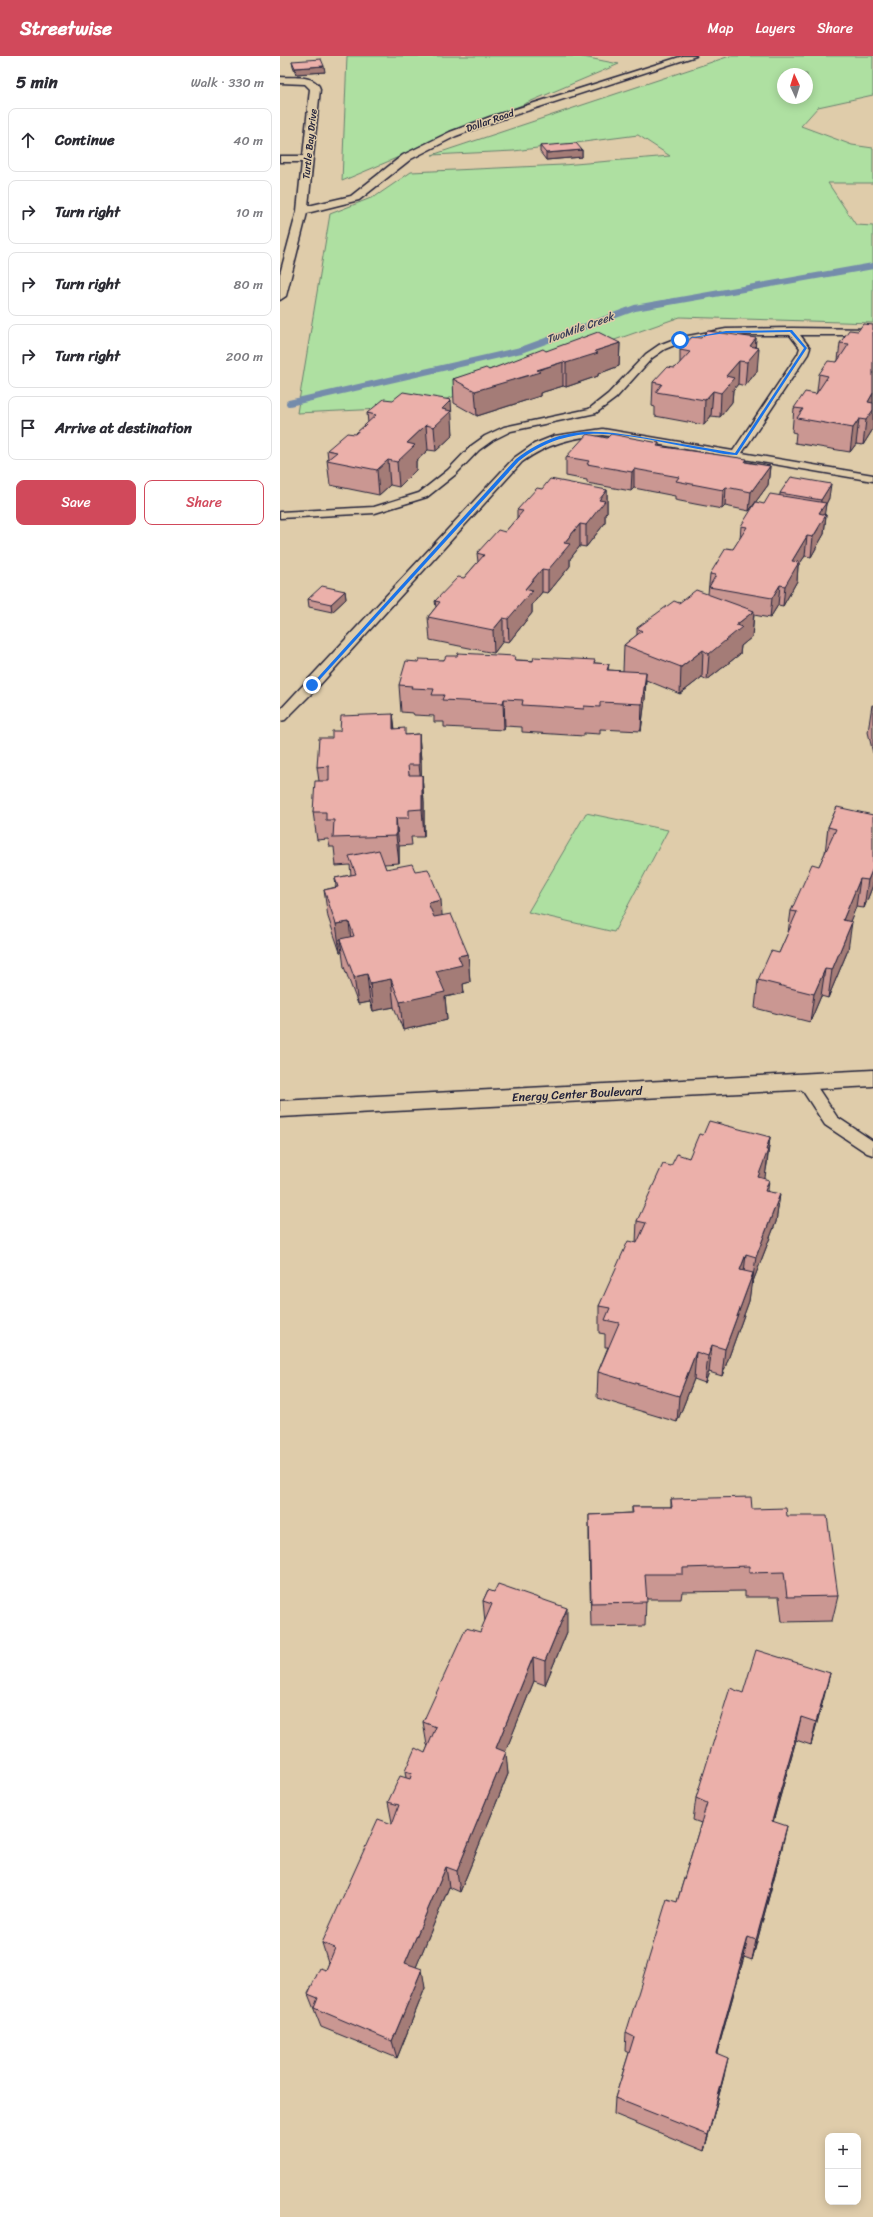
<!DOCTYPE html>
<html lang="en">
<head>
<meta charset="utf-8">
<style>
  body { margin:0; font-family:Sriracha,sans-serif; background:#f7f7f7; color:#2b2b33 }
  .controls { position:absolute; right:12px; bottom:12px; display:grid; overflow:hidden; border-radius:8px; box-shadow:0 2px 10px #0003 }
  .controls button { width:36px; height:36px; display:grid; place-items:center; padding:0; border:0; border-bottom:1px solid #e1e1e2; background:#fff; color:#2b2b33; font:20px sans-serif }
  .compass { position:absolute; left:497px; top:12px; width:36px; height:36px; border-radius:50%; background:#fff; box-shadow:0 2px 10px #0003; rotate:356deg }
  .stop { position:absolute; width:12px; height:12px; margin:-9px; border:3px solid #1a73e8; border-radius:50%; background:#fff }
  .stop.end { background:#1a73e8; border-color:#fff; box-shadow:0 1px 4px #0008 }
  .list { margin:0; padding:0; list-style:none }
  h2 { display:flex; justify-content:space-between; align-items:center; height:52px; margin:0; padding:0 16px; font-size:17px }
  h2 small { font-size:13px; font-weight:400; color:#7c7c81 }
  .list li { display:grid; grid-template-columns:26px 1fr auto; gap:12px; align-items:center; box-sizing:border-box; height:64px; margin:0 8px 8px; padding:0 8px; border:1px solid #e1e1e2; border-radius:8px }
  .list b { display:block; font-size:15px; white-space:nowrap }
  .list em { font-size:13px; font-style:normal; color:#7c7c81 }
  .actions { display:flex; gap:8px; padding:12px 16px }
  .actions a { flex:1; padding:9px 0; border:1px solid #d1495b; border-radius:8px; text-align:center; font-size:14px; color:#d1495b }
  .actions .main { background:#d1495b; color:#fff }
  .icon { flex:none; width:22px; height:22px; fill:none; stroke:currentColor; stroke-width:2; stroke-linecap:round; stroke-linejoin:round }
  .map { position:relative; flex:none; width:593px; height:2161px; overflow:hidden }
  header { display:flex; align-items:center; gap:24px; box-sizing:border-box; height:56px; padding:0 20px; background:#d1495b; color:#fff }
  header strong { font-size:19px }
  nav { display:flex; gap:22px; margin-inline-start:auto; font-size:14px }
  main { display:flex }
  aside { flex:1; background:#fff }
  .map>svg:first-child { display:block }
</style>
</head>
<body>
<header>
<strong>Streetwise</strong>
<nav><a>Map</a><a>Layers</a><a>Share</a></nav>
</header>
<main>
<aside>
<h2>5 min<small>Walk · 330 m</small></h2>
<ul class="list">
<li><svg class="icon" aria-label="ahead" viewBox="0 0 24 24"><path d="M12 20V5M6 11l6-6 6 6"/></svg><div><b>Continue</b></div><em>40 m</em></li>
<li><svg class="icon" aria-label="right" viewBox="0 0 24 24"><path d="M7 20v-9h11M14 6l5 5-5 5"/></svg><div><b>Turn right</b></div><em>10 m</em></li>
<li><svg class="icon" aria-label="right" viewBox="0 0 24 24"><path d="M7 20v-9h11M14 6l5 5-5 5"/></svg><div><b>Turn right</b></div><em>80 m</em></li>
<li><svg class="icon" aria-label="right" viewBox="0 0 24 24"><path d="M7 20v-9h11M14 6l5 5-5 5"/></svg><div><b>Turn right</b></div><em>200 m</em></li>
<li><svg class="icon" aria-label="arrive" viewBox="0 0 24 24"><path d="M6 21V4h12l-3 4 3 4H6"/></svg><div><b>Arrive at destination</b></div></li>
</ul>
<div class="actions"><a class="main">Save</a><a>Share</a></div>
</aside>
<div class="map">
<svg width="593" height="2161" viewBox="0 0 593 2161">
  <rect width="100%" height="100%" fill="#dfccaa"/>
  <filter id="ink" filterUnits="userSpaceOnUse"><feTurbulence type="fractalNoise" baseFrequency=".025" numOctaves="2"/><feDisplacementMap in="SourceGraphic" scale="8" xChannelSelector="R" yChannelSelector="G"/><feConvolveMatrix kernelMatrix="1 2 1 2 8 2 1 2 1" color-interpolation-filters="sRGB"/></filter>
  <g filter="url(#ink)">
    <g fill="#aee0a1" stroke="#68816e" fill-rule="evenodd">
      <polygon points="67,0 298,0 339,8 62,125"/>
      <path d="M450,0H593V39L538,51L521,70L572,89L593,92V127H548L576,169L593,170V267L400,261L144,351L17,357L50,158L96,140L131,116L283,109L390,100L358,79L234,95L152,99ZM503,18H527V42H503Z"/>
      <polygon points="306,757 388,774 334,876 248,856"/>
    </g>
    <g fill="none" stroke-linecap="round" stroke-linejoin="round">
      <polyline stroke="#758cab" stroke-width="6" points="9,347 241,294 355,252 593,210"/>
      <g stroke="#22223b" stroke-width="3">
        <g id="lane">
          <path d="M512,272L593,273V279H520L530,292L528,298L462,397L593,419V425L323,379C292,381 267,388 242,406L37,632L5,664L0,665V654L234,402L254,388L274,380L323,373L453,395L518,298L520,292L510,279H446L402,286L385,293L372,302L336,342L316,357L231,375L213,384L199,394L176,418L147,441L95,457L0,462V456L94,451L139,437L168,414L191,390L205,380L224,371L309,353L328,338L366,298L379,289L397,282L446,273Z"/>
          <polygon points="525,1020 531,1022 557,1061 593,1085 593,1099 587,1097 545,1069 517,1026 519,1022"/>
        </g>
      </g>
      <g stroke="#22223b" stroke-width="3">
        <g id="street">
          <path d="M403,0H416L216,65L176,80L131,103L79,144L27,157L6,240L0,244V218L17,155L22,106H0V100H23L30,33L25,28L0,27V21C12,22 36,18 40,33L28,150L71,140L123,99L170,76L210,61Z"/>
          <polygon points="593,1014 593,1030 0,1061 0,1045"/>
        </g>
      </g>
      <use href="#lane" fill="#dfccaa" fill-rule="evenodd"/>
      <use href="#street" fill="#dfccaa" fill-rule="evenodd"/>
    </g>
    <g fill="#ca9792" stroke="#22223b">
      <polygon points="12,5 45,16 16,18 13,10"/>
      <polygon points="260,90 302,94 302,101 266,104 260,96"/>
      <polygon points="593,269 593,373 583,389 576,388 570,396 515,387 516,377 512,376 514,352 536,338 537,335 539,318 557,306 558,304 560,287"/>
      <polygon points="421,282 476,282 475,291 477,315 465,330 458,328 453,334 452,346 440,361 431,360 424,369 375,360 375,351 372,350 373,326 395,312 400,307 400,294"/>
      <polygon points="340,287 339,310 318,318 318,320 286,331 283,330 260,337 260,340 197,360 174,347 173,323 209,314 266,295"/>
      <polygon points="87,357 172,369 173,379 156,395 148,394 136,405 136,414 119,431 110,429 99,439 50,429 47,404 48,403 47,394 75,378 88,367"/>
      <polygon points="327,382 379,387 379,390 490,410 488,429 469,455 445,450 442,453 415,448 395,444 395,440 354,432 351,435 307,427 307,424 286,420 286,401"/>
      <polygon points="262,433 327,434 327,456 325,458 325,467 306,491 300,490 290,503 290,510 268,537 262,536 252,549 252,557 229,586 223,585 214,597 150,584 148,561 156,551 155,545 184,522 198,506 197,497 225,476 237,462 237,454"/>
      <polygon points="500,437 549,442 546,448 544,458 546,459 544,478 531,501 525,500 518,510 517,525 503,550 498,549 490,562 474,559 472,581 461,590 460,598 427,624 422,621 400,638 366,624 365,643 361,675 320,673 320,678 304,677 304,680 242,676 242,671 225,670 224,674 164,671 164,666 154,666 154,660 134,659 133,657 121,656 119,629 138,606 164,604 235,604 315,607 329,608 328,614 343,615 344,589 357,579 357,572 399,547 428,538 430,518 453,493 460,483 461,470 484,448 500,439"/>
      <polygon points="65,535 66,543 52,556 29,551 28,543"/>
      <polygon points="592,649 593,649 593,697 588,676"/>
      <polygon points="113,658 115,673 126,679 139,678 141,705 141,719 142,719 144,746 144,781 131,781 132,789 119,790 119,807 104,808 106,813 135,815 162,860 188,898 190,926 183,928 184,937 165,941 167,964 123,974 114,951 93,955 90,946 78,948 64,911 62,896 60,896 48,861 44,834 56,831 55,822 71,819 70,809 56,810 54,791 50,791 48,783 37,784 33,756 39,725 37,711 52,682 60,675"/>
      <polygon points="557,751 593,829 584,852 576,851 570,865 568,894 548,942 541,940 530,966 475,952 478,924 499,897 508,877 511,855 539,810 545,797 548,771"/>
      <polygon points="423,1079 490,1081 487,1109 484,1123 488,1136 500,1138 496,1166 472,1228 471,1228 469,1245 442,1320 429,1316 425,1327 414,1323 397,1366 317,1342 318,1316 328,1291 325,1291 325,1278 319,1277 319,1250 356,1187 357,1165 391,1110 409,1102"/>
      <polygon points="391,1443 472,1453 507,1460 558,1540 552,1565 502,1566 499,1541 465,1541 465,1535 402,1536 401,1543 366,1543 365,1570 311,1571 309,1484 309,1459 352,1457 352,1451 391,1451"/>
      <polygon points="208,1534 287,1576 265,1629 254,1625 225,1696 228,1718 180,1836 169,1831 136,1911 145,1932 117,2002 41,1971 28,1938 46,1914 49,1907 48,1906 42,1887 112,1768 112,1766 108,1746 126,1722 125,1715 145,1697 148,1690 147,1689 143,1666 200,1576 205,1566 203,1545"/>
      <polygon points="550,1617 531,1689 516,1684 493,1766 502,1792 472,1904 464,1901 437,1997 444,2020 424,2095 334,2058 335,2042 349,1997 345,1995 346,1977 397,1846 421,1767 413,1764 416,1742 463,1637"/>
    </g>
    <g fill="#a47b77" stroke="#22223b">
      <polygon points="44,10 45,16 16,18 15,12"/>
      <polygon points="302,94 302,101 266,104 266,97"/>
      <polygon points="476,282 475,296 479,292 477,315 465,330 467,306 470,290"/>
      <polygon points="340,287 339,310 318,318 318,320 286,331 286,307 315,295"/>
      <polygon points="459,305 458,328 453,334 452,346 440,361 441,337 446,320"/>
      <polygon points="283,306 283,330 260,337 260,340 197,360 195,335"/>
      <polygon points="433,335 431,360 424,369 425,344"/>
      <polygon points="593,337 593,373 583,389 586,364 588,346"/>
      <polygon points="171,344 173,379 156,395 154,371 162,353"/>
      <polygon points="579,363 576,388 570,396 573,372"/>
      <polygon points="146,369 148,394 136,405 136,414 119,431 117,406 127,387"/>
      <polygon points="108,404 110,429 99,439 97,414"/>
      <polygon points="490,410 488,429 469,455 471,436"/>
      <polygon points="354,413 354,432 351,435 352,416"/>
      <polygon points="551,428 549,442 546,448 544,462 546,459 544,478 531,501 533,481 538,473 541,444"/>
      <polygon points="446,431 445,450 442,453 443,434"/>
      <polygon points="327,434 327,456 325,458 325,467 306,491 306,469 319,444"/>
      <polygon points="300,468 300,490 290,503 290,510 268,537 268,514 284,487"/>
      <polygon points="527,480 525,500 518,510 517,525 503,550 505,530 512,505"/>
      <polygon points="262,513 262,536 252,549 252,557 229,586 228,563 245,533"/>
      <polygon points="500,529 498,549 490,562 492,542"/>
      <polygon points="65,535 66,543 52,556 51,548"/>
      <polygon points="474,555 472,581 461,590 460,598 427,624 429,598 456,569"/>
      <polygon points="223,562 223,585 214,597 213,574"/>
      <polygon points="423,594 422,621 400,638 401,611"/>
      <polygon points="366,616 365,643 361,675 362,648"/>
      <polygon points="224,643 225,670 224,674 223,647"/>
      <polygon points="113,658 116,685 113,673"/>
      <polygon points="139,678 141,705 142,736 139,709"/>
      <polygon points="142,719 144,746 144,781 142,753"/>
      <polygon points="116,762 119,790 119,807 116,780"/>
      <polygon points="593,812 593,829 584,852 588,824"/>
      <polygon points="580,823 576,851 559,892 563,864"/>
      <polygon points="161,844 163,872 150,875 148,847"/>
      <polygon points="69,866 72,893 60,883 62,896 60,896 56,868"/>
      <polygon points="572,866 568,894 548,942 552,914"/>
      <polygon points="188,898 190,926 183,928 184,937 165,941 167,964 123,974 120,946 156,915 178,900"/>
      <polygon points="545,913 541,940 530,966 534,938"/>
      <polygon points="87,918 90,946 78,948 74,921"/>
      <polygon points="111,923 114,951 93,955 90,927"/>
      <polygon points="490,1081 485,1122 475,1148 478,1121"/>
      <polygon points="489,1124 486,1152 485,1135"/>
      <polygon points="500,1138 496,1166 472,1228 476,1201"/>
      <polygon points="466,1198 463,1226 460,1214"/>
      <polygon points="473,1217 469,1245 442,1320 445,1293"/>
      <polygon points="432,1289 429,1316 425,1327 428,1300"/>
      <polygon points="416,1296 414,1323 397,1366 399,1340"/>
      <polygon points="287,1552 287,1576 265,1629 265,1605"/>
      <polygon points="253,1601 254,1625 218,1714 216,1692"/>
      <polygon points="550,1617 544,1641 531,1689 536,1666"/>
      <polygon points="521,1661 516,1684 487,1787 492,1765"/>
      <polygon points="226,1696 228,1718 180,1836 177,1815"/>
      <polygon points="507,1770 502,1792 472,1904 476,1884"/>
      <polygon points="166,1811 169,1831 130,1926 125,1907"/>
      <polygon points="468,1881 464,1901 432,2014 436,1997"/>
      <polygon points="142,1913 145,1932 117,2002 112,1985"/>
      <polygon points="448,2002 444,2020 424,2095 428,2079"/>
    </g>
    <g fill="#ebb0aa" stroke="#22223b">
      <polygon points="41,3 44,10 15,12 12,5"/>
      <polygon points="296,87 302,94 266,97 260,90"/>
      <polygon points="583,268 593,269 593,337 588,346 593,347 593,354 586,364 579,363 573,372 517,362 523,353 514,352 525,336 536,338 548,320 539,318 548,305 557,306 569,288 560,287 569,274 578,275"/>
      <polygon points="428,275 476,282 470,290 479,292 467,306 459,305 446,320 454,322 441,337 433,335 425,344 376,336 382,328 373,326 387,311 395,312 410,296 400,294 412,281 421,282"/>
      <polygon points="318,276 340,287 315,295 318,297 286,307 283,306 257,314 260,316 195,335 173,323 206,312 209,314 263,293 266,295"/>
      <polygon points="123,336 171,344 162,353 171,355 154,371 146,369 127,387 135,389 117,406 108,404 97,414 47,404 57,396 47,394 67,377 75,378 96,359 87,357 104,343 113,344"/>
      <polygon points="307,378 327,382 331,378 379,387 377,390 467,403 465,406 490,410 471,436 446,431 443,434 396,425 399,421 354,413 352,416 307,408 309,405 286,401"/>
      <polygon points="511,421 551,428 541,444 500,437"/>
      <polygon points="270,423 327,434 319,444 325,445 306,469 300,468 284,487 290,488 268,514 262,513 245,533 252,535 228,563 223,562 213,574 148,561 160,546 155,545 178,521 184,522 204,499 197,497 218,474 225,476 243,455 237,454 257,432 262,433"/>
      <polygon points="490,438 546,447 539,457 546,459 533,481 527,480 512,505 519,506 505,530 500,529 492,542 429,531 436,519 430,518 446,492 453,493 467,471 461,470 476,446 484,448"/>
      <polygon points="42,530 65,535 51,548 28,543"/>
      <polygon points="416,534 474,555 456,569 462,571 429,598 423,594 401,611 344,589 362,575 357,572 394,545 399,547"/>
      <polygon points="178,597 235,600 234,604 253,605 254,601 315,604 314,607 329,608 327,614 366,616 362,648 320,646 320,651 304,650 304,653 242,649 243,644 224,643 223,647 162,644 164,639 152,639 154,633 131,632 132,630 119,629 126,605 138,606 139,603 164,604 166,600 177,600"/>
      <polygon points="113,658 113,673 125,672 125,679 139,678 139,709 128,709 129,719 142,719 142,753 129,754 129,762 116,762 116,780 53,782 54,764 46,764 46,756 33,756 35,725 49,725 49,710 37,711 39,682 52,682 52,675 60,675 61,660"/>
      <polygon points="557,751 593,759 593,812 588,824 580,823 563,864 572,866 552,914 545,913 534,938 478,924 491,895 499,897 517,856 511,855 532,808 539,810 556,773 548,771"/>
      <polygon points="99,794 106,813 132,808 135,815 148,813 161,844 148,847 154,861 171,858 188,898 178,900 182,909 156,915 165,936 120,946 111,923 90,927 87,918 74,921 60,883 74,880 69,866 56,868 44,834 58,831 55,822 76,818 69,800"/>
      <polygon points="429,1065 490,1081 486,1094 488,1094 478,1121 489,1124 485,1135 500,1138 476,1201 466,1198 460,1214 473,1217 445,1293 432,1289 428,1300 416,1296 399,1340 318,1316 339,1267 325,1264 330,1252 319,1250 348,1185 357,1187 366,1167 357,1165 383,1108 391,1110 397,1098 409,1102 419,1078 423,1079"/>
      <polygon points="471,1441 472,1453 506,1452 507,1460 547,1460 558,1540 507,1541 504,1516 469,1517 469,1510 403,1512 403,1518 365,1518 367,1546 311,1547 309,1459 353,1457 352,1451 392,1451 391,1443"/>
      <polygon points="218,1528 287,1552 265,1605 253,1601 216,1692 226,1696 177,1815 166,1811 125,1907 142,1913 112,1985 34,1952 38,1942 28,1938 40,1912 46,1914 55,1892 42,1887 98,1763 112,1768 119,1749 108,1746 120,1720 130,1723 132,1717 125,1715 135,1692 145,1697 156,1671 143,1666 186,1572 200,1576 212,1548 203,1545 208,1534 214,1536"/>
      <polygon points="476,1594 550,1617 536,1666 521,1661 492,1765 507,1770 476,1884 468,1881 436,1997 448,2002 428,2079 335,2042 354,1981 346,1977 387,1843 397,1846 427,1747 416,1742 450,1632 463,1637"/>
    </g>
  </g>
  <path fill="#1a73e8" d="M512,274L527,292L457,399C445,399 431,395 418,393C352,382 297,360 239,405L34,630H30L236,403C283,367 319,374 373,383C400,388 428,392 455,397L524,292L510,276L446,277L399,284L446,275Z"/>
  <g text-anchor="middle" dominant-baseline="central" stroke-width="3" stroke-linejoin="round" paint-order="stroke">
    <g font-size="10" fill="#22223b" stroke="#dfccaa">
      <text transform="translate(210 65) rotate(-19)">Dollar Road</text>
      <text transform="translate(30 88) rotate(-84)">Turtle Bay Drive</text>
    </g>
    <g font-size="11" font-style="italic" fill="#373c57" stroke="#dfccaa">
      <text transform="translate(300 272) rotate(-20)">TwoMile Creek</text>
    </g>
    <g font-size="12" fill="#22223b" stroke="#dfccaa">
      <text transform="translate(297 1038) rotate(-3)">Energy Center Boulevard</text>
    </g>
  </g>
</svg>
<div class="controls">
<button>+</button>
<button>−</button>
</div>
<svg class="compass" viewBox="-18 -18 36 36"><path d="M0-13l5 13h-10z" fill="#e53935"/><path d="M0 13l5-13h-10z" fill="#7c7c81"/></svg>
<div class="stop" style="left:400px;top:284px"></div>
<div class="stop end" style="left:32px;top:629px"></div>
</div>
</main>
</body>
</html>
